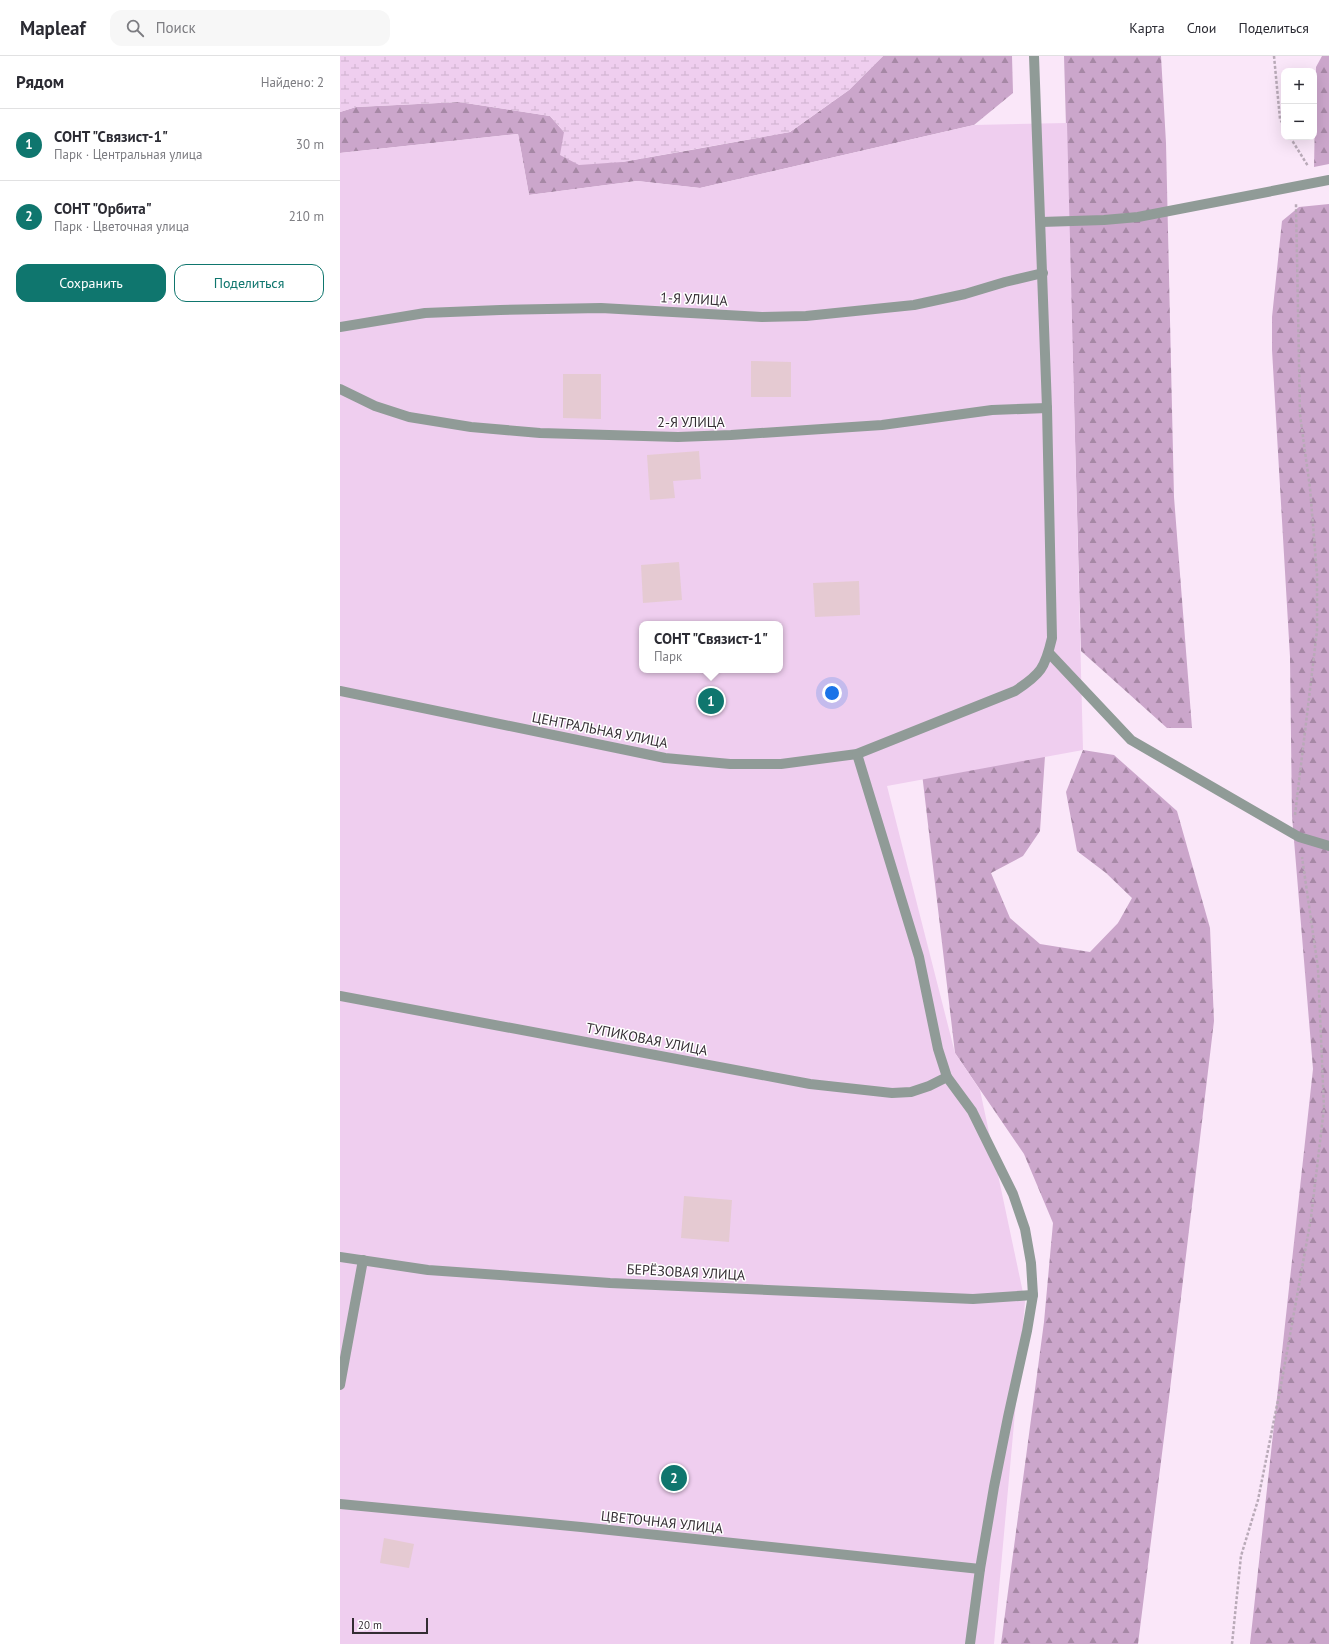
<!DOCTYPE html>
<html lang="ru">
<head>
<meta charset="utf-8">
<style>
  body { margin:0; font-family:"PT Sans",sans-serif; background:#f7f7f7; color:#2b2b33 }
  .controls { position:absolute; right:12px; top:12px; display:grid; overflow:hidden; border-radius:8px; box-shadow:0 4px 16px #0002 }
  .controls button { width:36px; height:36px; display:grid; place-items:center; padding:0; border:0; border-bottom:1px solid #e1e1e2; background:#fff; color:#2b2b33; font:20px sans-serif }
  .scale { position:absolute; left:12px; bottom:10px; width:76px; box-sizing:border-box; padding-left:4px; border:2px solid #342d33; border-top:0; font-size:11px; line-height:14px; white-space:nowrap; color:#342d33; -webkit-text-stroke:3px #fff; paint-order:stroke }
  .you { position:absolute; left:492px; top:637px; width:14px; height:14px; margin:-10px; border:3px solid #fff; border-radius:50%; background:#1a73e8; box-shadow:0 0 0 6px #1a73e833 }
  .badge { display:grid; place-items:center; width:26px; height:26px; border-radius:50%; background:#0f766e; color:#fff; font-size:13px; font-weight:700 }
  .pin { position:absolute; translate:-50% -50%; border:2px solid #fff; box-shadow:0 1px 4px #0006 }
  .popup { position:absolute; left:299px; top:565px; width:144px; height:52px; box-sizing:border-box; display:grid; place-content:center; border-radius:8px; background:#fff; filter:drop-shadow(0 1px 3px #0005); font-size:13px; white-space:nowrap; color:#7c7c81 }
  .popup b { font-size:15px; color:#2b2b33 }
  .popup::after { content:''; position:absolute; left:50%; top:100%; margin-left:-8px; border:8px solid transparent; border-top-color:#fff }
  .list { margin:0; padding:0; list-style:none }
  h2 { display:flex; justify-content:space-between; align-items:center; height:52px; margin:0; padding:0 16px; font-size:17px }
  h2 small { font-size:13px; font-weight:400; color:#7c7c81 }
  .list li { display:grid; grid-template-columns:26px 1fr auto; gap:12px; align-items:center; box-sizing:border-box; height:72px; padding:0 16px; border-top:1px solid #e1e1e2 }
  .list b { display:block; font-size:15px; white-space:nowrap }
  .list p { margin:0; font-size:13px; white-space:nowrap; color:#7c7c81 }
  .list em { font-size:13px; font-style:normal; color:#7c7c81 }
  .actions { display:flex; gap:8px; padding:12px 16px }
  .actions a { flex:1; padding:9px 0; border:1px solid #0f766e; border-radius:12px; text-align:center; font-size:14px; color:#0f766e }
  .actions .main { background:#0f766e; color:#fff }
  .icon { flex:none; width:22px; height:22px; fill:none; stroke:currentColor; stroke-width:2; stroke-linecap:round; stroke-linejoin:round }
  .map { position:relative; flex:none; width:989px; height:1588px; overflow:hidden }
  header { display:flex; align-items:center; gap:24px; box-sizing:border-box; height:56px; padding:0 20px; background:#fff; border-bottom:1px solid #e1e1e2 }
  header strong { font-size:19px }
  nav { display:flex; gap:22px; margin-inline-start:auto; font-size:14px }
  .search { width:280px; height:36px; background:#f7f7f7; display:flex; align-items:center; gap:10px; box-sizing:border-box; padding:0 14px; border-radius:12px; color:#7c7c81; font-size:15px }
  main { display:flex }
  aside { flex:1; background:#fff }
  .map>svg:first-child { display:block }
</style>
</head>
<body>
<header>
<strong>Mapleaf</strong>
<div class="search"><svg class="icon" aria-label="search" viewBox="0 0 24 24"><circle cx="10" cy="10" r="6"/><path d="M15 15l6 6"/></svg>Поиск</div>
<nav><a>Карта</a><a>Слои</a><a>Поделиться</a></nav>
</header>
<main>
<aside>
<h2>Рядом<small>Найдено: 2</small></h2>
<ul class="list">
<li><span class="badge">1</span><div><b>СОНТ &quot;Связист-1&quot;</b><p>Парк · Центральная улица</p></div><em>30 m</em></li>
<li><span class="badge">2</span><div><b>СОНТ &quot;Орбита&quot;</b><p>Парк · Цветочная улица</p></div><em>210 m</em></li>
</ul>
<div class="actions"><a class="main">Сохранить</a><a>Поделиться</a></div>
</aside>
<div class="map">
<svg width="989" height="1588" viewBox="0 0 989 1588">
  <defs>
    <pattern id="forest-firs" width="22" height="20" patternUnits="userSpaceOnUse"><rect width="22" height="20" fill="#cba6cb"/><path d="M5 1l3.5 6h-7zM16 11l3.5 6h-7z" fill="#a688a5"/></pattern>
    <pattern id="wetland-marsh" width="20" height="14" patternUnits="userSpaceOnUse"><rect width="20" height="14" fill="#efceef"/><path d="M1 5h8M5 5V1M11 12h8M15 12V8" fill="none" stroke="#ceb1cd"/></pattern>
  </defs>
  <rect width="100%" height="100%" fill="#fae7f9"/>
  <g fill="url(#forest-firs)">
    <polygon points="543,0 672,0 673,37 634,69 360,132 297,125 189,139 178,78 0,97 0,56 16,51 119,46 210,60 224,76 282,106 351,94 450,76 509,34"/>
    <polygon points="724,0 821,0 826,87 834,441 852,672 827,672 741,595"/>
    <polygon points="982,0 989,0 989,108 974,111 976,11"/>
    <polygon points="989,148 989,1588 910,1588 973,1013 952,760 950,601 932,294 932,261 942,165 959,151"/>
    <polygon points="706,685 700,775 683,800 651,817 670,862 700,888 750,896 778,867 792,842 766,817 737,795 726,736 743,694 774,699 837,755 870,872 874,965 828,1350 798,1588 661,1588 704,1266 713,1167 684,1098 615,997 581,709"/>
  </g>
  <polygon fill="url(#wetland-marsh)" points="0,0 543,0 509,34 450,76 282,106 239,109 220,99 224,76 210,60 119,46 16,51 0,56"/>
  <path fill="#efceef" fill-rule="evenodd" d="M727,67L743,694L547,730L615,997L640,1034L685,1246L654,1588H0V97L178,78L189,139L297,125L360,132L634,69ZM302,568H440V614H302Z"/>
  <g fill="#e5cad2">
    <polygon points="411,305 451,306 451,341 411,341"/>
    <polygon points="223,318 261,318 261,363 223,362"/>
    <polygon points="359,395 361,423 333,425 335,442 310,444 307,399"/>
    <polygon points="339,506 342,544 303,547 301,509"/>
    <polygon points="519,525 520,559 475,561 473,527"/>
    <polygon points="344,1140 392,1144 389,1186 341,1182"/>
    <polygon points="44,1482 74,1488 69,1512 40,1507"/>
  </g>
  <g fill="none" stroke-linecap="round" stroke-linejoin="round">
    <g stroke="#b9aab8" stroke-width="2.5" stroke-dasharray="3 2" stroke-linecap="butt">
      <polyline points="934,0 940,63 944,70"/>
      <polyline points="950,81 968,110"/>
      <polyline points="955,759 977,575 977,518 970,432 960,359 956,148"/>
      <polyline points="892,1588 901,1500 918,1444 941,1329 971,1162 984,1052 978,912 962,801"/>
    </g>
    <g stroke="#909b97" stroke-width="10">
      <polyline points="701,166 764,164 798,161 989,124"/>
      <polyline points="709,597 791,684 959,781 989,790"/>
      <polyline points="0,940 470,1028 552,1037 571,1036 589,1030 607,1021"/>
    </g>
    <g stroke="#909b97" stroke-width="10">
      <polyline points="0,271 85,257 160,254 261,252 422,261 466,260 574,249 625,238 665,226 703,217"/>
      <polyline points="0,333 35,350 69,361 131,371 200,377 338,381 391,379 542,369 652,354 707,352"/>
      <path d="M0,635L325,702L390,708H441L517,698L675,635C701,618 705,612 712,582L707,352L694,0"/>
      <polyline points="517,698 579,901 598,993 607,1021 632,1055 673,1138 685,1173 691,1207 693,1239 687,1275 668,1361 654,1431 640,1513 630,1588"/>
      <polyline points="0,1201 88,1214 270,1227 633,1243 693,1239"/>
      <polyline points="0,1329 23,1204"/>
      <polyline points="0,1448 241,1471 640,1513"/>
    </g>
  </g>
  <g text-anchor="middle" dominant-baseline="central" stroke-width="3" stroke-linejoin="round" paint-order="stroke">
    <g font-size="14" fill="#342d33" stroke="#fff">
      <text transform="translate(354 243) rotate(3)">1-Я УЛИЦА</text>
      <text x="351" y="366">2-Я УЛИЦА</text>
      <text transform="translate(260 674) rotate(11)">ЦЕНТРАЛЬНАЯ УЛИЦА</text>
      <text transform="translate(307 983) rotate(11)">ТУПИКОВАЯ УЛИЦА</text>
      <text transform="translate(346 1216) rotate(3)">БЕРЁЗОВАЯ УЛИЦА</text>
      <text transform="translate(322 1466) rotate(6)">ЦВЕТОЧНАЯ УЛИЦА</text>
    </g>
  </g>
</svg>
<div class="controls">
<button>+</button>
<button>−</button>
</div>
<div class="scale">20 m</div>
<div class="you"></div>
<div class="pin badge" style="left:371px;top:645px">1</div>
<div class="popup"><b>СОНТ &quot;Связист-1&quot;</b>Парк</div>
<div class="pin badge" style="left:334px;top:1422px">2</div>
</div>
</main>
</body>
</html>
